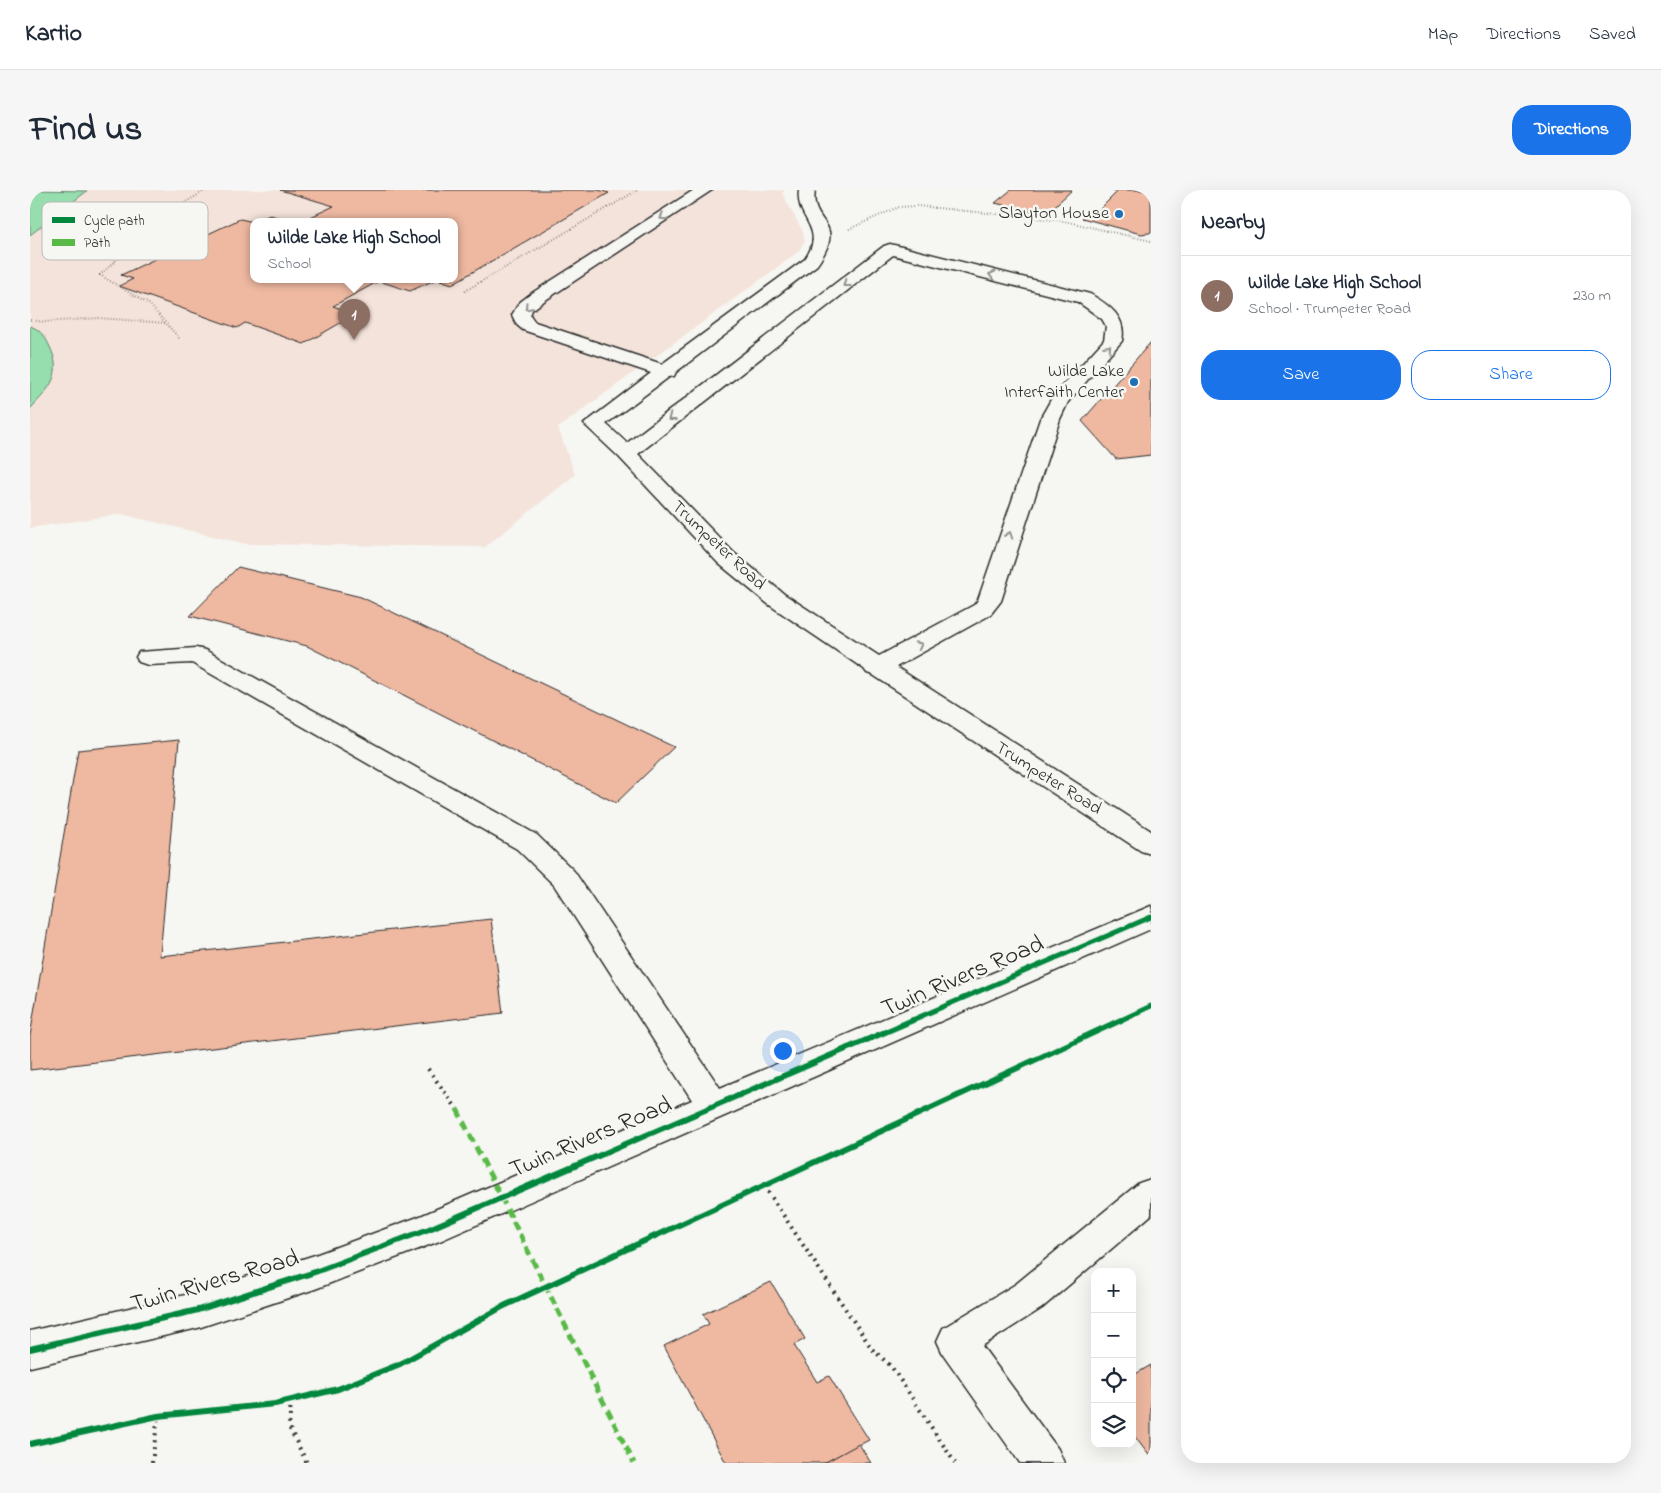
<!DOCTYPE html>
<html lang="en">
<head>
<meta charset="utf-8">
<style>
  body { margin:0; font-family:"Indie Flower",sans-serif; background:#f6f6f7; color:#1f2937 }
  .controls { position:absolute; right:15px; bottom:15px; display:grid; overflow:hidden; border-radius:10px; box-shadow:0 5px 20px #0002 }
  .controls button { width:45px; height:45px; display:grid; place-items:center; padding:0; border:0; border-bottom:1px solid #e0e1e3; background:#fff; color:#1f2937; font:25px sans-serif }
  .you { position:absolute; left:752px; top:860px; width:18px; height:18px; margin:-12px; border:4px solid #fff; border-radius:50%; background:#1a73e8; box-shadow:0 0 0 8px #1a73e833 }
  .badge { display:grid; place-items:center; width:32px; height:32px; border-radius:50%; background:#1a73e8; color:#fff; font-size:16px; font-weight:700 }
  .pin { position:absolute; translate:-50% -41px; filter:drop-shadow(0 1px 2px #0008) }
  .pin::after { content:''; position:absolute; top:26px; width:18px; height:15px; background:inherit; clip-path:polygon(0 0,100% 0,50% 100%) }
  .popup { position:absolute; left:220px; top:28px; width:208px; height:65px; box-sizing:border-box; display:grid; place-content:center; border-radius:10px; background:#fff; filter:drop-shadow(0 1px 4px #0005); font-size:16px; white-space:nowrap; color:#747a83 }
  .popup b { font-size:19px; color:#1f2937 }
  .popup::after { content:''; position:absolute; left:50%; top:100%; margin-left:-10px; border:10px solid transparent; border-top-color:#fff }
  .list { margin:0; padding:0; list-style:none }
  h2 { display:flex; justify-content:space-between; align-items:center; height:65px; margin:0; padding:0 20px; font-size:21px }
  h2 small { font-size:16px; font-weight:400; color:#747a83 }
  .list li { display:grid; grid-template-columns:32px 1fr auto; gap:15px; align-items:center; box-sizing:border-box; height:80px; padding:0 20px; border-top:1px solid #e0e1e3 }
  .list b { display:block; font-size:19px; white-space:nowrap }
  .list p { margin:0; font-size:16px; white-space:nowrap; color:#747a83 }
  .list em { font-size:16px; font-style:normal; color:#747a83 }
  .actions { display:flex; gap:10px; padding:15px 20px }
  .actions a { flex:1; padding:11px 0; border:1px solid #1a73e8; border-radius:20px; text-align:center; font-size:18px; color:#1a73e8 }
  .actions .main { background:#1a73e8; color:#fff }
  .icon { flex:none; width:28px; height:28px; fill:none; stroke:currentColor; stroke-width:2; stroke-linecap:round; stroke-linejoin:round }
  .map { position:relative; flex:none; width:1121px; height:1273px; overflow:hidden; border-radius:20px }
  header { display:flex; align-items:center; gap:30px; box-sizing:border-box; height:70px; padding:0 25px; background:#fff; border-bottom:1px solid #e0e1e3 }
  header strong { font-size:24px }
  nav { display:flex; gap:28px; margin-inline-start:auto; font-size:18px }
  .intro { display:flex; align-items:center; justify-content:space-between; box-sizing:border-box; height:120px; padding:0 30px }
  h1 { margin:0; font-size:35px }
  .button { padding:12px 22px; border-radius:20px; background:#1a73e8; color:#fff; font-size:18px; font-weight:700 }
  main { display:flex; gap:30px; padding:0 30px }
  aside { flex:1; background:#fff; border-radius:20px; box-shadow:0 5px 20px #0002 }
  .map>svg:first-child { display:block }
</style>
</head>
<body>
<header>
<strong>Kartio</strong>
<nav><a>Map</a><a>Directions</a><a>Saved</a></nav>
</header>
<div class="intro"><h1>Find us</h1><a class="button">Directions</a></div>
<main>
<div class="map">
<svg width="1121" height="1273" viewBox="0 0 1121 1273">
  <rect width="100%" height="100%" fill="#f6f6f2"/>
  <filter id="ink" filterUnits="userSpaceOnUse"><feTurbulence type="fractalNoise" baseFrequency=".02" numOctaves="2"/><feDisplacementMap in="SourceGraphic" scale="10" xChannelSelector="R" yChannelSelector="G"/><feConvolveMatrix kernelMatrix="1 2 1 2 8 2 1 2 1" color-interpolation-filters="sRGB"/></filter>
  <g filter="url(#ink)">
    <path fill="#f4e3da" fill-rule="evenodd" d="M0,0H755L752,3L773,42L775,51L768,62L528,238L545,285L455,357L216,354L91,324L0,338ZM224,31H424V89H224Z"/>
    <g fill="#96dead" stroke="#60846c">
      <polygon points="0,0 57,1 0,45"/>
      <path d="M0,136C9,139 15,146 19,155C34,184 20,198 0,219Z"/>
    </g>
    <g fill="#eeb8a1" stroke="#2b2b2b">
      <polygon points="250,0 568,0 579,3 422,94 407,89 380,101 349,91 303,116 326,124 274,154 215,133 207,138 89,96 103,89 91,85 210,29 224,32 224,89 424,89 424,31 272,31 304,16"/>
      <polygon points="981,0 1042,0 1015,25 965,13"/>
      <polygon points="1121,0 1121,42 1119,43 1111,44 1052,28 1061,20 1069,20 1087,2 1083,0"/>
      <polygon points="240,25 261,31 226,31"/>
      <polygon points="1121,152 1121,265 1086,269 1052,231"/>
      <polygon points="208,377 331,407 644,557 586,613 277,456 160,426"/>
      <polygon points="149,550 130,766 461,729 473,823 0,880 0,846 48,560"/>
      <polygon points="741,1092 775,1149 764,1155 787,1192 799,1186 839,1250 794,1273 696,1273 634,1156 679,1134 673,1124"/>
      <polygon points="1121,1175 1121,1268 1102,1243 1102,1186"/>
      <polygon points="829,1254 841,1273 794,1273"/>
    </g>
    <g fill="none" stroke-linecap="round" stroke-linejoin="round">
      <g stroke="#2b2b2b" stroke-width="3">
        <g id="minor">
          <path d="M664,0H682L514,111L502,120L500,125L505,132L632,174L775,69C797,37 765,30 769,0H785C779,37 819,29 787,75L646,182L644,186L639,187L576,234L597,253L854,56L860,54L1060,104C1079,115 1097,127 1092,151L1038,212L1030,229L971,411L960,425L866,477L1121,641V664L1111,661L843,485L837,483L834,479L738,414L688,373L589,267L554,234L621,183L493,140L487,135L482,125L489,113L502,103ZM863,65L1048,112L1072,129L1076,136L1074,150L1023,206L1010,229L948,410L944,415L849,466L754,404L704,363L608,264Z"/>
          <polygon points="166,458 175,460 507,645 544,681 690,898 1121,716 1121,739 412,1050 285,1099 168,1138 0,1177 0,1141 168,1102 285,1065 388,1027 662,910 524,695 487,659 162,473 118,475 109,472 106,467 109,462"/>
          <polygon points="1121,989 1121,1025 1012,1118 952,1156 1028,1259 1034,1273 990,1273 913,1164 907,1151 913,1138 986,1094 1109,993"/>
        </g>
      </g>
      <g stroke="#2b2b2b" stroke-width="2" stroke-dasharray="0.5 2.5" stroke-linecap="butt">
        <polyline points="819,39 869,17 888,16 1034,31 1121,51"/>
        <polyline points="435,101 608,0"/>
        <polyline points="0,130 15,132 69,128 135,133"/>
        <polyline points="149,148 120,115 70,85 136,24 176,0"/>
      </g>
      <g stroke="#2b2b2b" stroke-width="4" stroke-dasharray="2 5" stroke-linecap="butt">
        <polyline points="398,879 427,919"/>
        <polyline points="734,996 842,1159 861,1176 925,1273"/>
        <polyline points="261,1211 259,1237 277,1273"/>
        <polyline points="122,1273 128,1226"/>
      </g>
      <use href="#minor" fill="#f6f6f2" fill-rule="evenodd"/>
      <polyline stroke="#58b947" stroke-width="5" stroke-dasharray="9 5" stroke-linecap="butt" points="427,919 604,1273"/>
      <g stroke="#f6f6f2" stroke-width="8">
        <g id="cycleway-far1">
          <polyline points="880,831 1121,727"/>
          <polyline points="1089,831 1121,816"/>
        </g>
      </g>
      <g stroke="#f6f6f2" stroke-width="9">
        <g id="cycleway">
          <polyline points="0,1159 168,1120 285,1082 399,1039 883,830"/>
          <polyline points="0,1254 128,1226 245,1214 308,1199 370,1174 474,1116 1091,830"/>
        </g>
      </g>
      <use href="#cycleway-far1" stroke="#00873e" stroke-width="5"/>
      <use href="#cycleway" stroke="#00873e" stroke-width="6"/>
    </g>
    <defs><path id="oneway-chevron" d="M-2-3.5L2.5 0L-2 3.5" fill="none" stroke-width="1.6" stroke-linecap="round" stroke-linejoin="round" transform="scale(1.25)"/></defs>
    <g stroke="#90908e">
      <use href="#oneway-chevron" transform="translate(633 27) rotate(147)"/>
      <use href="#oneway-chevron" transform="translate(962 85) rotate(-166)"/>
      <use href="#oneway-chevron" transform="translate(816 94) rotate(143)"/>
      <use href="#oneway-chevron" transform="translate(498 117) rotate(133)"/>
      <use href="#oneway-chevron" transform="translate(1078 158) rotate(-48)"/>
      <use href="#oneway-chevron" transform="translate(641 228) rotate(142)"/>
      <use href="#oneway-chevron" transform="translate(979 345) rotate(-71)"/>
      <use href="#oneway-chevron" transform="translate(889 455) rotate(-28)"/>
    </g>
  </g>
  <g fill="#1f6fb2" stroke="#f6f6f2" stroke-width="2">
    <circle cx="1089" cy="24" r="5"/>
    <circle cx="1104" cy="192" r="5"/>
  </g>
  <g text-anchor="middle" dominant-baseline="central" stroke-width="5" stroke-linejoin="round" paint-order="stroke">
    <g font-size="18" fill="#2b2b2b" stroke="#f6f6f2" text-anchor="end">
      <text x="1079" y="24">Slayton House</text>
      <text x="1094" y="182">Wilde Lake<tspan x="1094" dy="21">Interfaith Center</tspan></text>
    </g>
    <g font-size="18" fill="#2b2b2b" stroke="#f6f6f2">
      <text transform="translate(688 356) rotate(43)">Trumpeter Road</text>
      <text transform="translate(1018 589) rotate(32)">Trumpeter Road</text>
    </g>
    <g font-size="25" fill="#2b2b2b" stroke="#f6f6f2">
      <text transform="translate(933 787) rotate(-23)">Twin Rivers Road</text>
      <text transform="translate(561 948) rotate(-23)">Twin Rivers Road</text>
      <text transform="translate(185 1092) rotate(-16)">Twin Rivers Road</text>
    </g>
  </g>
  <rect x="12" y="12" width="166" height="58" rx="8" fill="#f6f6f2" stroke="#b9b9b6" stroke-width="1"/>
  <rect x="22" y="27" width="23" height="6" fill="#00873e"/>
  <rect x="22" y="49" width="23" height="7" fill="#58b947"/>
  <g font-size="14" fill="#2b2b2b">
    <text x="54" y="35">Cycle path</text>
    <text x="54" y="57">Path</text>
  </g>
</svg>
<div class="controls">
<button>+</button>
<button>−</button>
<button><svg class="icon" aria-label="locate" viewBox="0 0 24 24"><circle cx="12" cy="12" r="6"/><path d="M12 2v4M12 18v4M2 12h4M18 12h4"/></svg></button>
<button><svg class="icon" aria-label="layers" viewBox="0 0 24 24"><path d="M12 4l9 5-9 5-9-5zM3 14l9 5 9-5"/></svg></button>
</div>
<div class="you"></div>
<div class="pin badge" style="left:324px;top:150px;background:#8d6e63">1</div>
<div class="popup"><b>Wilde Lake High School</b>School</div>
</div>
<aside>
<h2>Nearby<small></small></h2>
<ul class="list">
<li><span class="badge" style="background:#8d6e63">1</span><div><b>Wilde Lake High School</b><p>School · Trumpeter Road</p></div><em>230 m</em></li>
</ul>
<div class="actions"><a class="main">Save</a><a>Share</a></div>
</aside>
</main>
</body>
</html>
